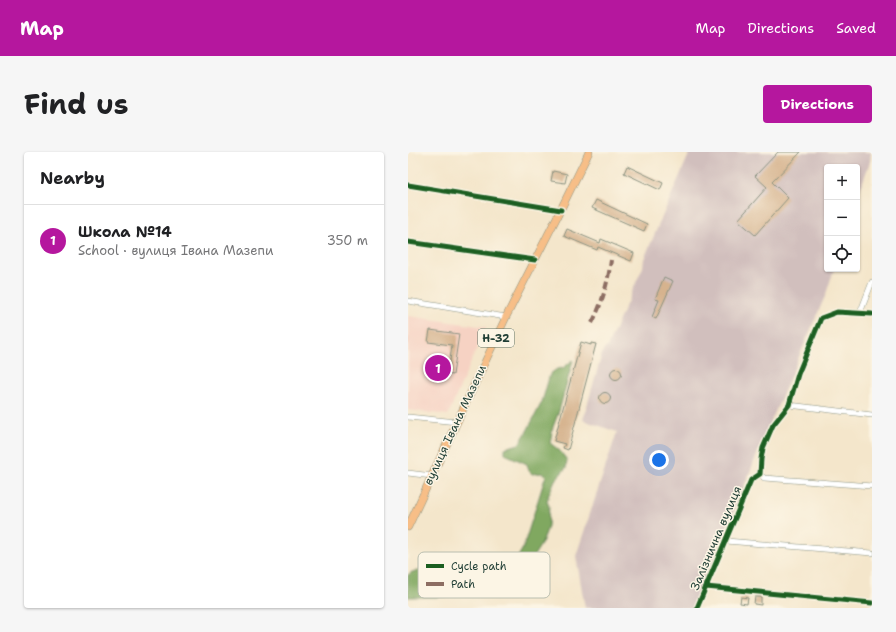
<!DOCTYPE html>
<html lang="en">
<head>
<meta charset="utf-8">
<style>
  body { margin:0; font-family:"Shantell Sans",sans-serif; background:#f6f6f6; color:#202124 }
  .controls { position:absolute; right:12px; top:12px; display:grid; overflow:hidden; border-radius:4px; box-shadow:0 1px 3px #0004 }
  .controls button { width:36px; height:36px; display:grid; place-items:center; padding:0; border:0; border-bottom:1px solid #e0e0e0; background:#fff; color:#202124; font:20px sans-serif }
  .you { position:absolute; left:251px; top:308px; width:14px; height:14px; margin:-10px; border:3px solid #fff; border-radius:50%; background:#1a73e8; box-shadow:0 0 0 6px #1a73e833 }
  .badge { display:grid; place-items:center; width:26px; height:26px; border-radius:50%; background:#b5179e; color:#fff; font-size:13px; font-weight:700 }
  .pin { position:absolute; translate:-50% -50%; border:2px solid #fff; box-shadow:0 1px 4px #0006 }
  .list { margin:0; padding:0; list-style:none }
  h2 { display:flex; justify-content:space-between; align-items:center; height:52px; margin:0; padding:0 16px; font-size:17px }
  h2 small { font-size:13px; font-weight:400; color:#757577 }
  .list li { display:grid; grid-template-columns:26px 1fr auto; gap:12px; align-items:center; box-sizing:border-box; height:72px; padding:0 16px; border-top:1px solid #e0e0e0 }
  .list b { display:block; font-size:15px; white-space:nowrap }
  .list p { margin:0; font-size:13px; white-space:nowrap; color:#757577 }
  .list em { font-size:13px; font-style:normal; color:#757577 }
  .icon { flex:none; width:22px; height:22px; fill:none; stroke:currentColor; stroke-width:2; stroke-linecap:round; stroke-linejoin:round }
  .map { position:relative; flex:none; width:464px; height:456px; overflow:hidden; border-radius:4px }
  header { display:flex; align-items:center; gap:24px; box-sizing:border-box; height:56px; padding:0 20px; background:#b5179e; color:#fff }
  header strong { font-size:19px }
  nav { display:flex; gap:22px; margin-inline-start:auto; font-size:14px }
  .intro { display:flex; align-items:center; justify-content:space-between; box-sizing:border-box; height:96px; padding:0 24px }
  h1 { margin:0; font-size:28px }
  .button { padding:10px 18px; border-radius:4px; background:#b5179e; color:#fff; font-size:14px; font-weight:700 }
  main { display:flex; gap:24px; padding:0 24px }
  aside { flex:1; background:#fff; border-radius:4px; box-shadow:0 1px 3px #0004 }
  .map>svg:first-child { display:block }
</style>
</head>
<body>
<header>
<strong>Map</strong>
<nav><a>Map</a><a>Directions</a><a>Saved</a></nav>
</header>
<div class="intro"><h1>Find us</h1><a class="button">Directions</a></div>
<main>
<aside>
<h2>Nearby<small></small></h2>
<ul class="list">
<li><span class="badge">1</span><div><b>Школа №14</b><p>School · вулиця Івана Мазепи</p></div><em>350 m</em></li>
</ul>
</aside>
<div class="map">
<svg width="464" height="456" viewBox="0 0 464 456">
  <rect width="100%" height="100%" fill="#fcf5e5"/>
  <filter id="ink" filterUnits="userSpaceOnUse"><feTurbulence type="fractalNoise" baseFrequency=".025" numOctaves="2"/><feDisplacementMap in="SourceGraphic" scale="8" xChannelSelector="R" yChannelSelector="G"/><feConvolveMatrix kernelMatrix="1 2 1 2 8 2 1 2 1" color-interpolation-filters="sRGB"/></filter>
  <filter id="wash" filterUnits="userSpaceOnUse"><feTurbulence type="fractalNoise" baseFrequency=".012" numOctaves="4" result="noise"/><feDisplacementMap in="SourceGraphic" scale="16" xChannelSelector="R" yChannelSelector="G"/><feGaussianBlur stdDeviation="0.9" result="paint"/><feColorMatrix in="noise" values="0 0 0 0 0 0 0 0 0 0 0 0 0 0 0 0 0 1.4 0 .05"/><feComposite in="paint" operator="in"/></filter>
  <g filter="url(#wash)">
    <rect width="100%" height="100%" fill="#f4e6cb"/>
    <polygon fill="#f6d2c3" points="0,164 78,175 40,263 0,258"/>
    <polygon fill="#d1bfbd" points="282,0 463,0 462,9 449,47 449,15 419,15 419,117 426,117 418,142 354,290 287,456 177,456 168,404 209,280 175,268 195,198 199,195 235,115 236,107"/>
    <g fill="#80a860" stroke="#50724a">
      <polygon points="165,208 151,259 145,275 142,291 151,298 159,308 158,316 147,328 141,342 139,349 141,354 140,375 134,391 125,405 101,426 100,422 115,396 138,323 133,321 124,322 121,319 119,312 97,302 97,296 111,292 118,281 134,250 142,222 149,217 155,216"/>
      <path d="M60,406C78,406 78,413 85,428L78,435L47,443L27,445H0V423L4,420Z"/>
    </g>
    <g id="blocks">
      <g fill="#d6b38e">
        <polygon points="370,0 393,0 364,30 380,46 347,83 330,68 359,35 347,24"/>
        <polygon points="219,14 255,31 252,38 216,21"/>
        <polygon points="145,19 159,22 157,31 143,29"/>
        <polygon points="188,48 239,72 236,79 184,56"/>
        <polygon points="159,77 192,91 193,87 226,101 223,109 190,95 189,98 156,84"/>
        <polygon points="256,125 265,129 248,167 244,165 251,148 247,147"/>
        <polygon points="22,178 51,182 45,223 22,219 23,213 41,216 44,193 20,190"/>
        <polygon points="173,190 183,193 183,191 188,192 160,298 155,296 157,292 146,289"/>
        <circle cx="208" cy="222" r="5.5"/>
        <circle cx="197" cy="246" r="5.5"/>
        <polygon points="333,445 340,446 339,452 332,451"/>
        <polygon points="347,445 353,445 353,453 346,452"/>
      </g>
    </g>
  </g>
  <g filter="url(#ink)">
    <use href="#blocks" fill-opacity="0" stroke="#8a9280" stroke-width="1"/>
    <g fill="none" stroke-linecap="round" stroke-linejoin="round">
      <g stroke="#8a9280" stroke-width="6">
        <g id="minor">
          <polyline points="0,33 153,58"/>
          <polyline points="0,90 127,108"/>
          <polyline points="0,149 98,165"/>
          <polyline points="452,161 464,130"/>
          <polyline points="381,253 464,263"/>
          <polyline points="0,265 49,270"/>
          <polyline points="0,321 24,324"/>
          <polyline points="352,322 356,326 464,334"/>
          <polyline points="318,389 464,401"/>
          <polyline points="298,435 464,451"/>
          <polyline points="289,456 343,328 352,322 353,307 355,296 365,273 381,253 390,222 413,166 429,160 464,162"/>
        </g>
      </g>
      <g stroke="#8a9280" stroke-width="8">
        <polyline id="major" points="0,375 98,165 152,59 181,0"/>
      </g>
      <use href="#minor" stroke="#fff" stroke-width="5"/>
      <use href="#major" stroke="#f7be87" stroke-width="7"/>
      <path stroke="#8d6e63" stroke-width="4" stroke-dasharray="8 4" stroke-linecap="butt" d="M184,171C194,152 200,130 203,108"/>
      <g stroke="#fcf5e5" stroke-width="8">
        <g id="cycleway">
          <polyline points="0,33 153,58"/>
          <polyline points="0,90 127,108"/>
          <polyline points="298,435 464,451"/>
          <polyline points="289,456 343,328 352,322 353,307 355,296 365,273 381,253 390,222 413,166 429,160 464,162"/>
        </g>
      </g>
      <use href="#cycleway" stroke="#1b5e20" stroke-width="5"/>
    </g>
  </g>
  <g text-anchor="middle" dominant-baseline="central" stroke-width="3" stroke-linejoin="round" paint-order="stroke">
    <rect fill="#fcf5e5" stroke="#617469" stroke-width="1" x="70" y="177" width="36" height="18" rx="3"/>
    <g font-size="11" font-weight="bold" fill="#1f3d34">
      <text x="88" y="186">Н-32</text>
    </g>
    <g font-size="12" fill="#1f3d34" stroke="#fcf5e5">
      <text transform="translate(47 273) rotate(-65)">вулиця Івана Мазепи</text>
      <text transform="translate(308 386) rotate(-67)">Залізнична вулиця</text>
    </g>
  </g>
  <rect x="10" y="400" width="132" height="46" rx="6" fill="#fcf5e5" stroke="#babeb0" stroke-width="1"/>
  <rect x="18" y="412" width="18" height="4" fill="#1b5e20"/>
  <rect x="18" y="430" width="18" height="4" fill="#8d6e63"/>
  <g font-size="11" fill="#1f3d34">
    <text x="43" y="418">Cycle path</text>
    <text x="43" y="436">Path</text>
  </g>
</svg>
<div class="controls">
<button>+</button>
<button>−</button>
<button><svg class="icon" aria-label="locate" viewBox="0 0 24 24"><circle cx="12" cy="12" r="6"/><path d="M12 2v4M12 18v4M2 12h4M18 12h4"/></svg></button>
</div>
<div class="you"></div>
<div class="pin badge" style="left:30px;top:216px">1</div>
</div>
</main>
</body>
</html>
